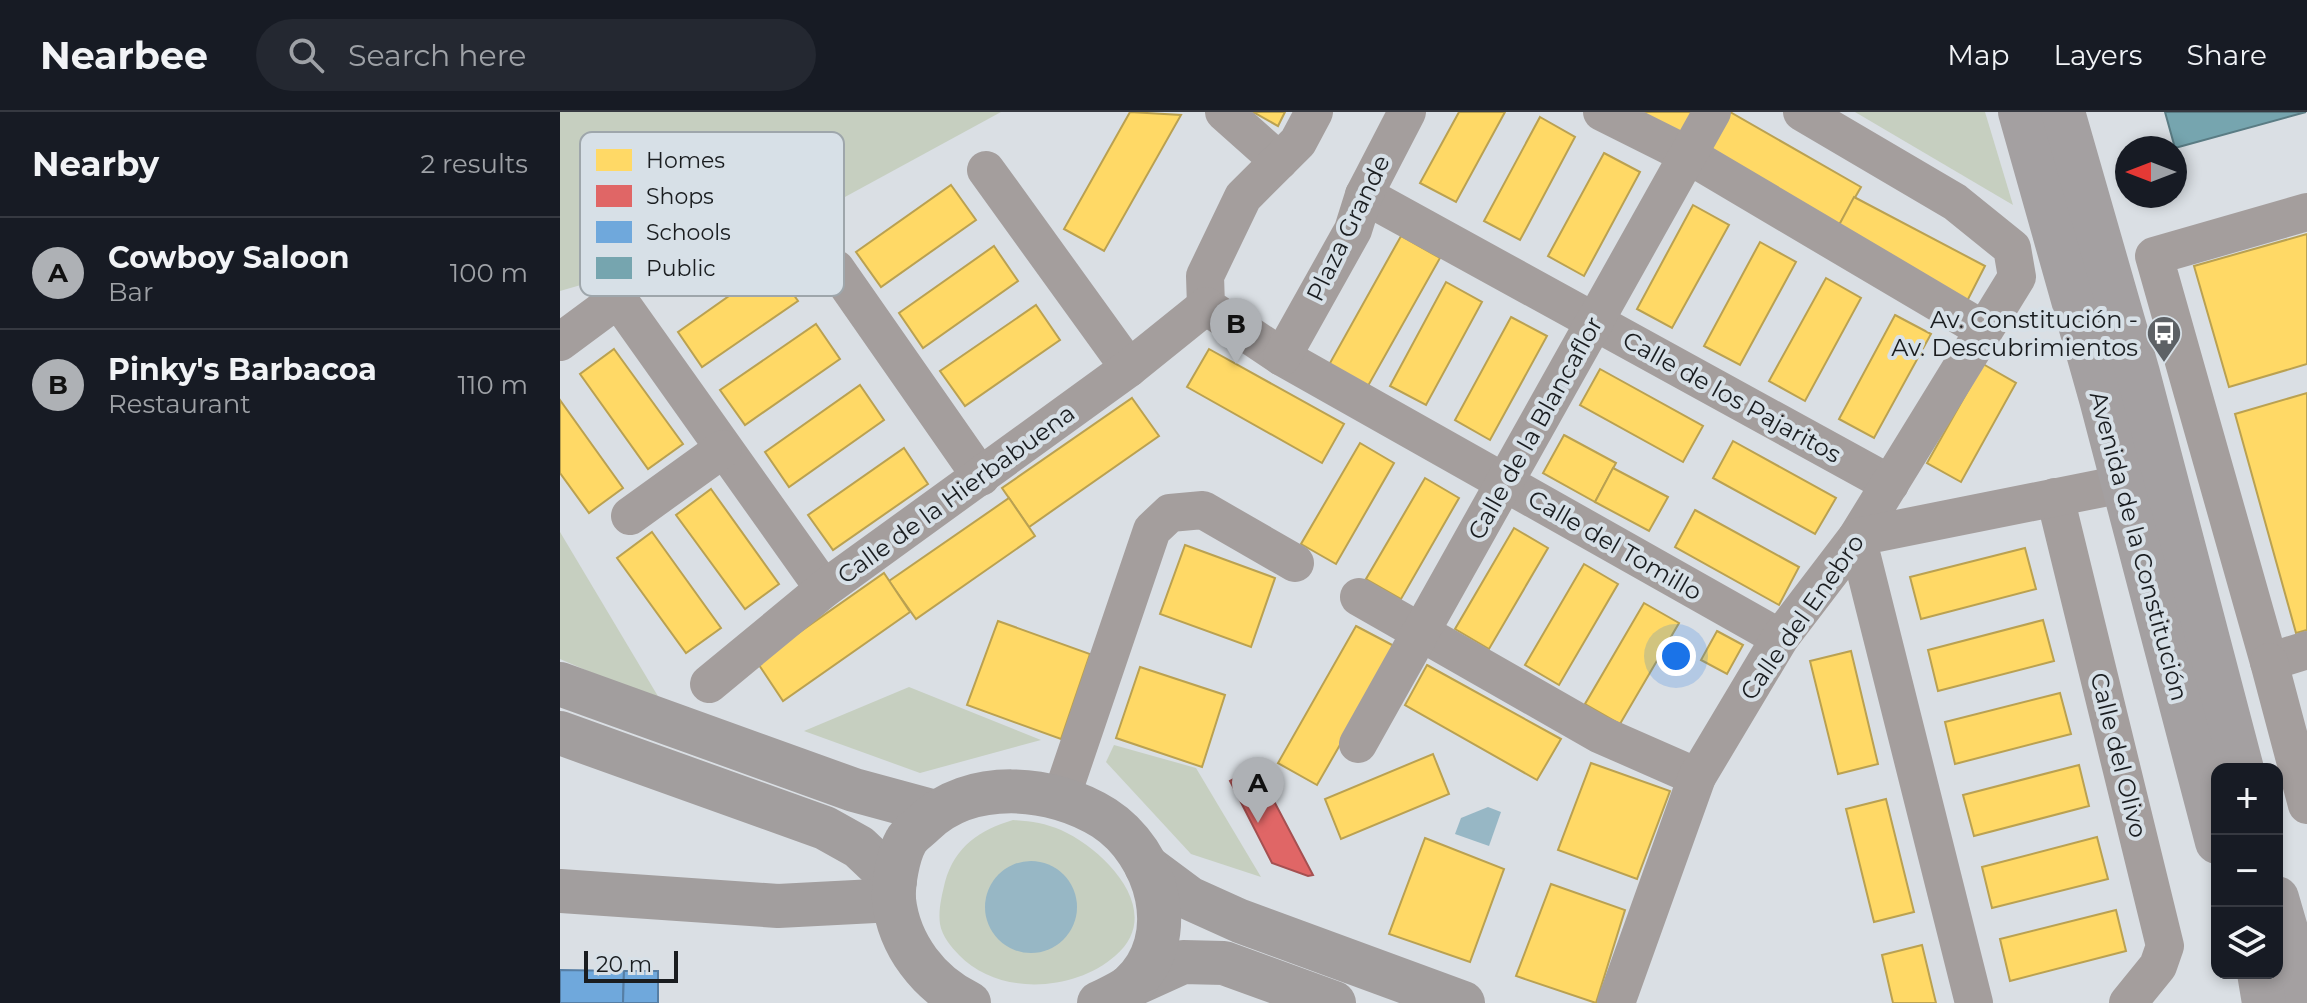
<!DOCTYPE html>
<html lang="en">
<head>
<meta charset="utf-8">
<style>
  body { margin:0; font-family:Montserrat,sans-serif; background:#242831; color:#f1f3f6 }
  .controls { position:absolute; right:24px; bottom:24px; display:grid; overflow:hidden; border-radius:16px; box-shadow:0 4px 12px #0003 }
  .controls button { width:72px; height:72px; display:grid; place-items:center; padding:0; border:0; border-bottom:2px solid #363941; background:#171b24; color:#f1f3f6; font:40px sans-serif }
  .compass { position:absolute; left:1555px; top:24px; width:72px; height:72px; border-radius:50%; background:#171b24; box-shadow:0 4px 12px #0003; rotate:270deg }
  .scale { position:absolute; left:24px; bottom:20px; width:94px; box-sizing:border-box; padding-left:8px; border:4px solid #1a1d20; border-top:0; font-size:22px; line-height:28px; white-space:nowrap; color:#1a1d20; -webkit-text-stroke:6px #d7e0e7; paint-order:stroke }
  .you { position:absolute; left:1116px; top:544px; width:28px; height:28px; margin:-20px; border:6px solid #fff; border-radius:50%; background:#1a73e8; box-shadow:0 0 0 12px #1a73e833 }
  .badge { display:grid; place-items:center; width:52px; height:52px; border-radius:50%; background:#aeb1b5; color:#111; font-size:26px; font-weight:700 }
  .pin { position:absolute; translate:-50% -66px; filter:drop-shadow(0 2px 4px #0008) }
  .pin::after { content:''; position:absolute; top:42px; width:28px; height:24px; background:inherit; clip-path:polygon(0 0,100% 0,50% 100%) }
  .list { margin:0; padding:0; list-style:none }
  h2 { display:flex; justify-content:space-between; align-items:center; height:104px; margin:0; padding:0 32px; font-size:34px }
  h2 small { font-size:26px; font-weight:400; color:#9ea1a6 }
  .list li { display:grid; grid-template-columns:52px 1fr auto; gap:24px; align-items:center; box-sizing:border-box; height:112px; padding:0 32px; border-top:2px solid #363941 }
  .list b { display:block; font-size:30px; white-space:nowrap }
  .list p { margin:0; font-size:26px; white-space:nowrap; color:#9ea1a6 }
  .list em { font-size:26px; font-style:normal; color:#9ea1a6 }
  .icon { flex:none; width:44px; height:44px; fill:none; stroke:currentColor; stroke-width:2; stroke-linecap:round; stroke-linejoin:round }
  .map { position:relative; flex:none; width:1747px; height:891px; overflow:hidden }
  header { display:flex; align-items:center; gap:48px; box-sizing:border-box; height:112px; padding:0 40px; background:#171b24; border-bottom:2px solid #363941 }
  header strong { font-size:38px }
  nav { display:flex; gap:44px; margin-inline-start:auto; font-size:28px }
  .search { width:560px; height:72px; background:#242831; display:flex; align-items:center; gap:20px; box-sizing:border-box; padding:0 28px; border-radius:44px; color:#9ea1a6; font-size:30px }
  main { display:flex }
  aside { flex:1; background:#171b24 }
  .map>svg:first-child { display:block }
</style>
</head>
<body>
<header>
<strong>Nearbee</strong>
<div class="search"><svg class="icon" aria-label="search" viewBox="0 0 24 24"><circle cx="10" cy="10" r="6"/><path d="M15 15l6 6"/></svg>Search here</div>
<nav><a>Map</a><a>Layers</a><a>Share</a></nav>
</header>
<main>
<aside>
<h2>Nearby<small>2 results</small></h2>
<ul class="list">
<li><span class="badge">A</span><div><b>Cowboy Saloon</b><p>Bar</p></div><em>100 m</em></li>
<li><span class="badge">B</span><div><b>Pinky's Barbacoa</b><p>Restaurant</p></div><em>110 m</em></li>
</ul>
</aside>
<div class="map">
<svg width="1747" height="891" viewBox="0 0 1747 891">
  <rect width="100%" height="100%" fill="#dadfe4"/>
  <g fill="#c6cfc0">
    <polygon points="0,0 441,0 239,110 0,179"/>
    <polygon points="1295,0 1425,0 1453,93"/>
    <polygon points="0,420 102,591 0,547"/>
    <polygon points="349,575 481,628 360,661 244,619"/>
    <polygon points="554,633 636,656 701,765 631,742 546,650"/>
    <path d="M453,708C470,709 485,711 501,718C544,737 607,800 555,844C514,880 438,884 399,843C391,835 382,824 380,812C378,798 382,783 385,770C395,734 420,718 453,708Z"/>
  </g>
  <g fill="#97b7c5">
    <polygon points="928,695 941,700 929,734 895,722 901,706"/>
    <circle cx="471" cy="795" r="46"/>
  </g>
  <g fill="#ffd966" stroke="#baa151" stroke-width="2">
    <polygon points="570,0 621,3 544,139 504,117"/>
    <polygon points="693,0 725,0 718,14"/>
    <polygon points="899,0 945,0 896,90 860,71"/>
    <polygon points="1079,0 1142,0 1127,27"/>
    <polygon points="1170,0 1301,75 1278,115 1143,36"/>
    <polygon points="980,5 1015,25 960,128 924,109"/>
    <polygon points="1044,41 1080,60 1024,164 988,144"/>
    <polygon points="391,73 416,108 321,175 296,140"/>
    <polygon points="1294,85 1425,154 1403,197 1278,115"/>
    <polygon points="1133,93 1169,113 1112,216 1077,197"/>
    <polygon points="1747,122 1747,252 1669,275 1634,154"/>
    <polygon points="841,124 880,146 804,281 765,260"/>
    <polygon points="1200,130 1236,150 1180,253 1144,234"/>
    <polygon points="434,134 458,169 363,236 339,201"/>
    <polygon points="213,153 238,189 142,255 118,220"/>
    <polygon points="1266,166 1301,186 1245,289 1209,269"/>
    <polygon points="886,170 922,190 866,293 830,274"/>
    <polygon points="476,193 500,228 405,294 380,259"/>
    <polygon points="1335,203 1371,222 1314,326 1279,307"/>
    <polygon points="951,205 987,224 930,328 895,308"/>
    <polygon points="256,212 280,247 185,313 160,278"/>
    <polygon points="54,237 123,332 88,357 20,262"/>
    <polygon points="649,237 784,312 762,351 627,275"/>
    <polygon points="1423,252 1456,271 1401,370 1367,351"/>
    <polygon points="1040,257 1143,314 1123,350 1020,293"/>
    <polygon points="300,273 324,308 229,375 205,340"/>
    <polygon points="1747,281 1747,518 1736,521 1675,302"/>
    <polygon points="572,286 599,324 469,415 442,376"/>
    <polygon points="0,288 63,376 29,401 0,361"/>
    <polygon points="1004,323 1056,351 1035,390 983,361"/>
    <polygon points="1173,329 1276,386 1255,422 1153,366"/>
    <polygon points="800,331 834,351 776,452 741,432"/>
    <polygon points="344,336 368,372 273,438 248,403"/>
    <polygon points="1053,356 1108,385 1089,419 1035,390"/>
    <polygon points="865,366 899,386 841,487 806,467"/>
    <polygon points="151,377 219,472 185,497 116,403"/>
    <polygon points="449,386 475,424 356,507 329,469"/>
    <polygon points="1135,398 1239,455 1219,493 1115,435"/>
    <polygon points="954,416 988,436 929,537 895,517"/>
    <polygon points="92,420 161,516 126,541 57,446"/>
    <polygon points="625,433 715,466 691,535 600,502"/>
    <polygon points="1465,436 1476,477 1361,507 1350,465"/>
    <polygon points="1024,452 1058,472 999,573 965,553"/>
    <polygon points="324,461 350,500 223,589 197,550"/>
    <polygon points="1084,491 1119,511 1060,612 1025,592"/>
    <polygon points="1483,508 1494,549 1378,579 1368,538"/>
    <polygon points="438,509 530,542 501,627 407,593"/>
    <polygon points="796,514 836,535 757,673 718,651"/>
    <polygon points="1157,519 1183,533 1167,562 1141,548"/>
    <polygon points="1291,539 1318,652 1278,662 1250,549"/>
    <polygon points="867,553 1001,627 977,668 845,593"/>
    <polygon points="580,555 665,583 642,655 556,626"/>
    <polygon points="1500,581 1511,622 1395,652 1385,610"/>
    <polygon points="873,642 889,682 781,727 765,687"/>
    <polygon points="1031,651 1110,679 1077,767 998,738"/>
    <polygon points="1519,653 1529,694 1414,724 1403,683"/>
    <polygon points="1326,687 1354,800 1314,810 1286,697"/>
    <polygon points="1537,725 1548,767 1432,796 1422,755"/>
    <polygon points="865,726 944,757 910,850 829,822"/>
    <polygon points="991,772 1065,798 1036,891 956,864"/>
    <polygon points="1556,798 1566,839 1450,869 1440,827"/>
    <polygon points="1362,833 1376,891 1333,891 1322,843"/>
  </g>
  <polygon fill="#e06666" stroke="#a55051" stroke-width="2" points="696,655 753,763 748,764 712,751 670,669"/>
  <g fill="#6fa8dc" stroke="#567ea4" stroke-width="2">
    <polygon points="0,858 64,859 63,891 0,891"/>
    <polygon points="64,859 98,859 98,891 63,891"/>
  </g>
  <polygon fill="#76a5af" stroke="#5a7c84" stroke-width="2" points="1605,0 1746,0 1615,36"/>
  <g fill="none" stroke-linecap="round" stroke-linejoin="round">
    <g stroke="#a49e9d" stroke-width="38">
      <polyline points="664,0 719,49"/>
      <polyline points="754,0 738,30 683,85 645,164 646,194 722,245 1220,526"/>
      <polyline points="1042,0 1128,43 1424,218"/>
      <polyline points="426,58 569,256"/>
      <polyline points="804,83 1330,372"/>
      <polyline points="1747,100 1594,144 1709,550 1747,538"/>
      <polyline points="276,157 421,365"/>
      <polyline points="0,230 58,187 264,477"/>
      <polyline points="722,245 793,118 804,83 847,0"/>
      <polyline points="1495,385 1605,834 1598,854 1568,891"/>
      <polyline points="70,404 163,337"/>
      <polyline points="799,485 1039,622 1137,665"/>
      <polyline points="1709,550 1747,693"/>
      <polyline points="149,572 264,477 569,256 646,194"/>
      <polyline points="798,632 1152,0"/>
      <polyline points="501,686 592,418 610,401 643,398 735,451"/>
      <polyline points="1056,891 1137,665 1220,526 1297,425 1457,165 1452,136 1395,90 1242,0"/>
      <polyline points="1414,891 1297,425 1563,372"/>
    </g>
    <g stroke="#a29e9e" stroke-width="44">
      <polyline points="0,572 294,678 375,700"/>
      <polyline points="0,621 265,716 299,735 335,769"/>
      <polyline points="586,754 629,786 680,809 903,891"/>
      <polyline points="0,779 218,794 334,788"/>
      <polyline points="570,874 623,850 664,851 774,891"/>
      <path d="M409,891C369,872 339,833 334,788C333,772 338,743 346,729C349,723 358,717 363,712C410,666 492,673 544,706C598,741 622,826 571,873C562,881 549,886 539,891"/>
    </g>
    <g stroke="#a4a0a1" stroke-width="44">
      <polyline points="1460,0 1541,287 1657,730"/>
      <polyline points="1503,0 1578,261 1682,657"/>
      <polyline points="1717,786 1747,890"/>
      <polyline points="1699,861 1704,891"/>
    </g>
  </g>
  <defs>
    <g id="bus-pin" transform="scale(1.8)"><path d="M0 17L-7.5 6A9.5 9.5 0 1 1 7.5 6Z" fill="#5d6165" stroke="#d7e0e7"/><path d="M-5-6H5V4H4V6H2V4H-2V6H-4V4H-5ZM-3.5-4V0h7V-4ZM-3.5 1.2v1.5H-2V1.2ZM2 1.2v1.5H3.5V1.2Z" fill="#fff"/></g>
  </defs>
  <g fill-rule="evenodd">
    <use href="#bus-pin" x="1604" y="221"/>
  </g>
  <g text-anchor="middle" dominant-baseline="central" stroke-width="8" stroke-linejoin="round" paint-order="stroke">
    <g font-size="24" fill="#1a1d20" stroke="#d7e0e7">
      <text transform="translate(788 116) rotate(-64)">Plaza Grande</text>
      <text transform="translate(1172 285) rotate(29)">Calle de los Pajaritos</text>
      <text transform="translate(975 316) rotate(-61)">Calle de la Blancaflor</text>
      <text transform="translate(396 382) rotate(-36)">Calle de la Hierbabuena</text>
      <text transform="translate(1055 433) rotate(30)">Calle del Tomillo</text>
      <text transform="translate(1579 434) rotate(75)">Avenida de la Constitución</text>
      <text transform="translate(1242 505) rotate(-55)">Calle del Enebro</text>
      <text transform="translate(1559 643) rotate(76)">Calle del Olivo</text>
    </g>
    <g font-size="24" fill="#1a1d20" stroke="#d7e0e7" text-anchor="end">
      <text x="1578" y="207">Av. Constitución -<tspan x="1578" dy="28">Av. Descubrimientos</tspan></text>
    </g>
  </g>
  <rect x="20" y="20" width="264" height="164" rx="12" fill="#d7e0e7" stroke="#9ea6ab" stroke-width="2"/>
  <rect x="36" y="37" width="36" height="22" fill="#ffd966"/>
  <rect x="36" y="73" width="36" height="22" fill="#e06666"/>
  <rect x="36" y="109" width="36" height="22" fill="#6fa8dc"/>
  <rect x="36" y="145" width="36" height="22" fill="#76a5af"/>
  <g font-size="22" fill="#1a1d20">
    <text x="86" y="56">Homes</text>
    <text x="86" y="92">Shops</text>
    <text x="86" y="128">Schools</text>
    <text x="86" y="164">Public</text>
  </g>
</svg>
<div class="controls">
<button>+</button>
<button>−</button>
<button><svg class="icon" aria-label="layers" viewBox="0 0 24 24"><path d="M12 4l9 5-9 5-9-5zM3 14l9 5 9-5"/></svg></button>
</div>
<svg class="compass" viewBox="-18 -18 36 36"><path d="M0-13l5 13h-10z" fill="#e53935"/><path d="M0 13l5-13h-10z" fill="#9ea1a6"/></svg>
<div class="scale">20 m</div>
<div class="you"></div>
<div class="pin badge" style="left:698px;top:711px">A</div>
<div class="pin badge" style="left:676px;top:252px">B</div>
</div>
</main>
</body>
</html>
